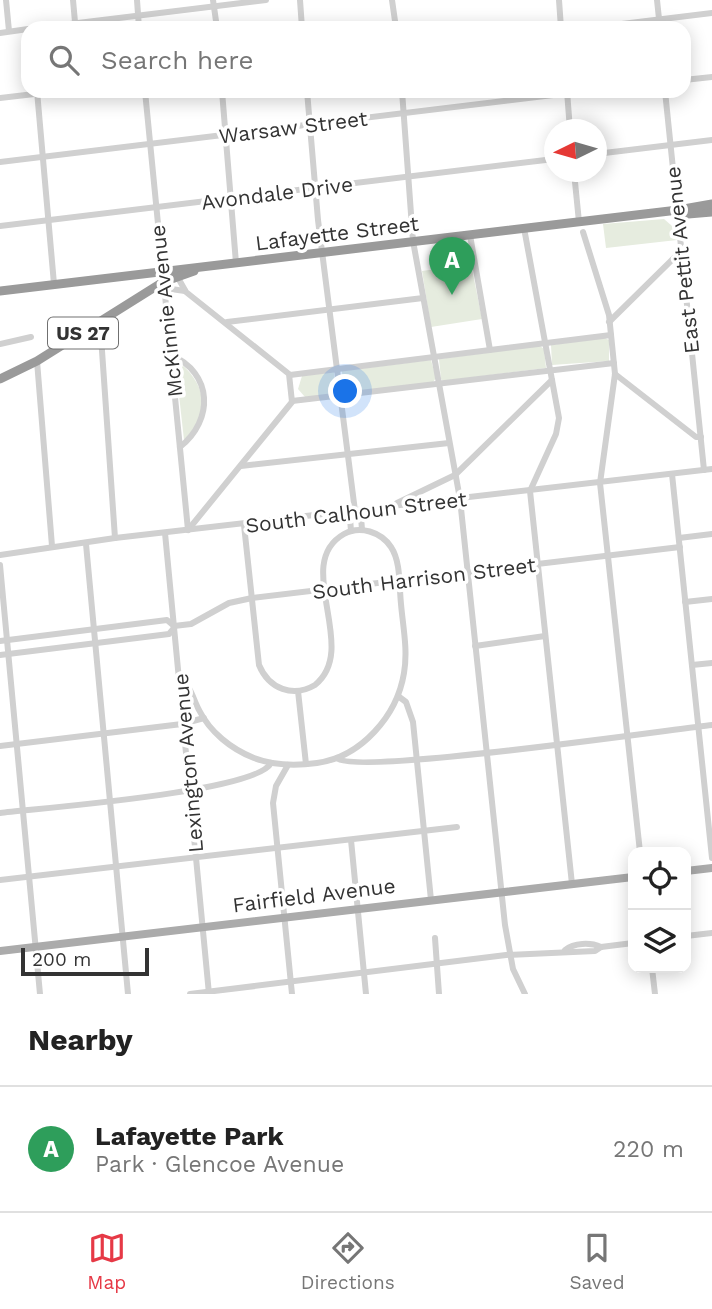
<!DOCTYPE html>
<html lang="en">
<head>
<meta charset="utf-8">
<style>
  body { margin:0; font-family:"Work Sans",sans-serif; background:#f6f6f6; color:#222 }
  .controls { position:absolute; right:21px; bottom:21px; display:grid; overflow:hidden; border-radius:14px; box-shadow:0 4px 18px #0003 }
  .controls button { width:63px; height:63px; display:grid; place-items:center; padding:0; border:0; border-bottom:2px solid #e0e0e0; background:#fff; color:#222; font:35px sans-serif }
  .compass { position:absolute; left:544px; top:119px; width:63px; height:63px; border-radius:50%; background:#fff; box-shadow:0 4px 18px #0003; rotate:265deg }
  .scale { position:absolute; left:21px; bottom:18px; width:128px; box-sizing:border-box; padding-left:7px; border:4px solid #333; border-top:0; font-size:19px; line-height:24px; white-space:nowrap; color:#333; -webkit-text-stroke:5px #fff; paint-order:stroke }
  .you { position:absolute; left:346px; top:392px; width:24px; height:24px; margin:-18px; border:5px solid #fff; border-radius:50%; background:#1a73e8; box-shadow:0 0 0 10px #1a73e833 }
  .badge { display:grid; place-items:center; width:46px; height:46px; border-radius:50%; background:#e63946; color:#fff; font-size:23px; font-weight:700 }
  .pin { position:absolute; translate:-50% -58px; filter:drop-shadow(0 2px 4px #0008) }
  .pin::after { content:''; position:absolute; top:37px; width:24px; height:21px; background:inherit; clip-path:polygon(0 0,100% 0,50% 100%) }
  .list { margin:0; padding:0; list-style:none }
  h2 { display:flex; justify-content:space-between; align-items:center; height:91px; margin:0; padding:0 28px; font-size:30px }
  h2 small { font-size:23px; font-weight:400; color:#767676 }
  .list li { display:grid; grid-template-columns:46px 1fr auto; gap:21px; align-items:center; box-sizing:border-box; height:126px; padding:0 28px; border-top:2px solid #e0e0e0 }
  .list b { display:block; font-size:26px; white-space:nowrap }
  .list p { margin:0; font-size:23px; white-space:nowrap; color:#767676 }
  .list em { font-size:23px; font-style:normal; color:#767676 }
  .icon { flex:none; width:38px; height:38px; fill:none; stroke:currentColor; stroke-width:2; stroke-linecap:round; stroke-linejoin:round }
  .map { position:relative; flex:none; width:712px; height:994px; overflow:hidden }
  .search { position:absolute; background:#fff; box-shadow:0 4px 18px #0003; left:21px; right:21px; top:21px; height:77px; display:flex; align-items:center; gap:18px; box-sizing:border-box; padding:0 24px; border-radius:21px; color:#767676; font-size:26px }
  .sheet { height:217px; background:#fff }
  nav { display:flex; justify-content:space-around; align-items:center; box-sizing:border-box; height:98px; border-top:2px solid #e0e0e0; background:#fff; font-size:19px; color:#767676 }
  nav a { display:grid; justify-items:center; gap:4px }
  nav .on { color:#e63946 }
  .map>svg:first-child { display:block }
</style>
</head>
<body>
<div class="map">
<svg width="712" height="994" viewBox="0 0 712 994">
  <rect width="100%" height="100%" fill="#fff"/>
  <g fill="#e6ecdf">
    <polygon points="664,219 672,226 677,240 606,248 603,224"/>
    <polygon points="471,264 482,319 431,327 422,271"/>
    <polygon points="605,338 609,340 609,361 552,365 551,345"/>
    <polygon points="540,346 544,349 546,368 443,381 441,379 439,359"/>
    <path d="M175,359C206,382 212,412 184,440Z"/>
    <polygon points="431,360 436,378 433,382 346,393 343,389 342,371"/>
    <polygon points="334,372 336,394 305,397 298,389 302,376"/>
  </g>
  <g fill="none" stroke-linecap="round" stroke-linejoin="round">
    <g stroke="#d0d0d0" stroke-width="6">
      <polyline points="6,0 9,31"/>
      <polyline points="73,0 75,22"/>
      <polyline points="137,0 139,28"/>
      <polyline points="213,0 217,28"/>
      <polyline points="300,0 302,28"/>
      <polyline points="392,0 396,28"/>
      <polyline points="559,0 561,28"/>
      <polyline points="657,0 660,28"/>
      <polyline points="37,28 266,0"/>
      <polyline points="589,28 712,13"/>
      <polyline points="0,33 28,29"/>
      <polyline points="684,80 712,77"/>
      <polyline points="37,91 54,284"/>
      <polyline points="145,91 188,530"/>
      <polyline points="222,91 236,263"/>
      <polyline points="307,91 318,220 355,511"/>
      <polyline points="402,91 413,241 460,499 505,925 513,969 525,994"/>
      <polyline points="567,91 570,130"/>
      <polyline points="665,91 704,470"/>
      <polyline points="0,98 60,91"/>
      <polyline points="596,154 712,140"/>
      <polyline points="0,162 586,91"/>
      <polyline points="574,172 579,222"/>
      <polyline points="0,226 554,159"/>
      <polyline points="524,228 559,418 556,434 530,491 572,884"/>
      <polyline points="583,232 609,315 615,374 600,483 640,852"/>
      <polyline points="470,235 490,350"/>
      <polyline points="177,276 186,292 289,374 292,402 188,530"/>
      <polyline points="171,289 185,291"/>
      <polyline points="100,322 115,538"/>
      <polyline points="227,322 423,298"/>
      <polyline points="609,322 682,250"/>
      <polyline points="0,344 31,337"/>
      <path d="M171,355C213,373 214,420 180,447"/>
      <polyline points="37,361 52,546"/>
      <polyline points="615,374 696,437 701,437"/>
      <polyline points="290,375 611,335"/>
      <polyline points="292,401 614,363"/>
      <polyline points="241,466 449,443"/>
      <polyline points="672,474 712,858"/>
      <polyline points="397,503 455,475 552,380"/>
      <polyline points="355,511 361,516 362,530"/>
      <polyline points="351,531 350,518 355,511"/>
      <polyline points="165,533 209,994"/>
      <polyline points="679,538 712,534"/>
      <polyline points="86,544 128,994"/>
      <polyline points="0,555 115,538 712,469"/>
      <polyline points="0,565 40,994"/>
      <polyline points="685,602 712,599"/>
      <polyline points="0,641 167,620 174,626 191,624 229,603 252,598 680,547"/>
      <polyline points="475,646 545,636"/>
      <polyline points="0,655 169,634 174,628"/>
      <polyline points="692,665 712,663"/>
      <path d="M180,678C191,686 193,699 199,710C210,732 231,749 254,758C275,766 295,766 317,763C361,757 397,716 404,673C408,650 403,627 401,604C399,586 401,562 391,547C381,532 360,525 344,534C291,564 361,648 315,685C293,698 269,689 259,665L244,525"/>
      <polyline points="298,691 306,764"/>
      <polyline points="398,696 406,702 413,722 431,900"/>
      <polyline points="0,746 182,724 204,718"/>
      <path d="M337,758C352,776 667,730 712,725"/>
      <polyline points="288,765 276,786 273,803 292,994"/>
      <path d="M0,813C41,808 256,792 271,763"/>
      <polyline points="351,840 366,994"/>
      <polyline points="0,880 457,827"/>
      <polyline points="686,936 712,933"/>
      <polyline points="435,938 439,994"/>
      <path d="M565,950C574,943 590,942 601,947"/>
      <polyline points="652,968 655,994"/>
      <polyline points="190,994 506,955 595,951 601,947 633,943"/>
    </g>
    <g stroke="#ababab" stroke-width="8">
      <polyline points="686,871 712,868"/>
      <polyline points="0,951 633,877"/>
    </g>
    <g stroke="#9a9a9a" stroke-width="9">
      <polyline points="678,210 688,214 712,212"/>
      <polyline points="0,291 678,210 712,204"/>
      <polyline points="0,379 37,361 163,282 194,271"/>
    </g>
  </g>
  <g text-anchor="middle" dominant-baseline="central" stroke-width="7" stroke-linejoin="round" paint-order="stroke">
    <rect fill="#fff" stroke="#707070" stroke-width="2" x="48" y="317.5" width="70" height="31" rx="5"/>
    <g font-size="19" font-weight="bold" fill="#333">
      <text x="83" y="333">US 27</text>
    </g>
    <g font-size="21" fill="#333" stroke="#fff">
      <text transform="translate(293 127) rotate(-7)">Warsaw Street</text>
      <text transform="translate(277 193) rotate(-7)">Avondale Drive</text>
      <text transform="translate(337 233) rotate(-7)">Lafayette Street</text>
      <text transform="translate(682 260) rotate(-96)">East Pettit Avenue</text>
      <text transform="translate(166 311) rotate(-96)">McKinnie Avenue</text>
      <text transform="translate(356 512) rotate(-7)">South Calhoun Street</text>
      <text transform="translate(424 578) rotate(-7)">South Harrison Street</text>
      <text transform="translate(188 763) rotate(-95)">Lexington Avenue</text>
      <text transform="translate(314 895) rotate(-7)">Fairfield Avenue</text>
    </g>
  </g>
</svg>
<div class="controls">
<button><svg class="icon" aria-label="locate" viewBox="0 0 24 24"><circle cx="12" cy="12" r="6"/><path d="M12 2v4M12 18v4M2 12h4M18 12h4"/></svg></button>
<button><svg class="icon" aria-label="layers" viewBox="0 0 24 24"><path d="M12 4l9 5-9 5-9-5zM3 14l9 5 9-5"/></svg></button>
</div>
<svg class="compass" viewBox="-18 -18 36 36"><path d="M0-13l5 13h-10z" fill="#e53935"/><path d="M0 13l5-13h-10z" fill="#767676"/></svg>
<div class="scale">200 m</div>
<div class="you"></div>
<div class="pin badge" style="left:452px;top:295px;background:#2e9e5b">A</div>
<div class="search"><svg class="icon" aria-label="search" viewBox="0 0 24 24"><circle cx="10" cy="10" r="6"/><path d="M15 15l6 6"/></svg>Search here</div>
</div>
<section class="sheet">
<h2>Nearby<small></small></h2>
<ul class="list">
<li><span class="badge" style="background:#2e9e5b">A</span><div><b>Lafayette Park</b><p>Park · Glencoe Avenue</p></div><em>220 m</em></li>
</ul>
</section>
<nav>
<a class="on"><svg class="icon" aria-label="map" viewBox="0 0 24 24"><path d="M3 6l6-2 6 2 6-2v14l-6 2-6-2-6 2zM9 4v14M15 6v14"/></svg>Map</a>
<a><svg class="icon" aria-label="directions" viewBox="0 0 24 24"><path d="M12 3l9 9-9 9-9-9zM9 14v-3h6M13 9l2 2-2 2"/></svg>Directions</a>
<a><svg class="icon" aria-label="saved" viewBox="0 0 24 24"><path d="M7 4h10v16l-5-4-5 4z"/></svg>Saved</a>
</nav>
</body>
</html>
